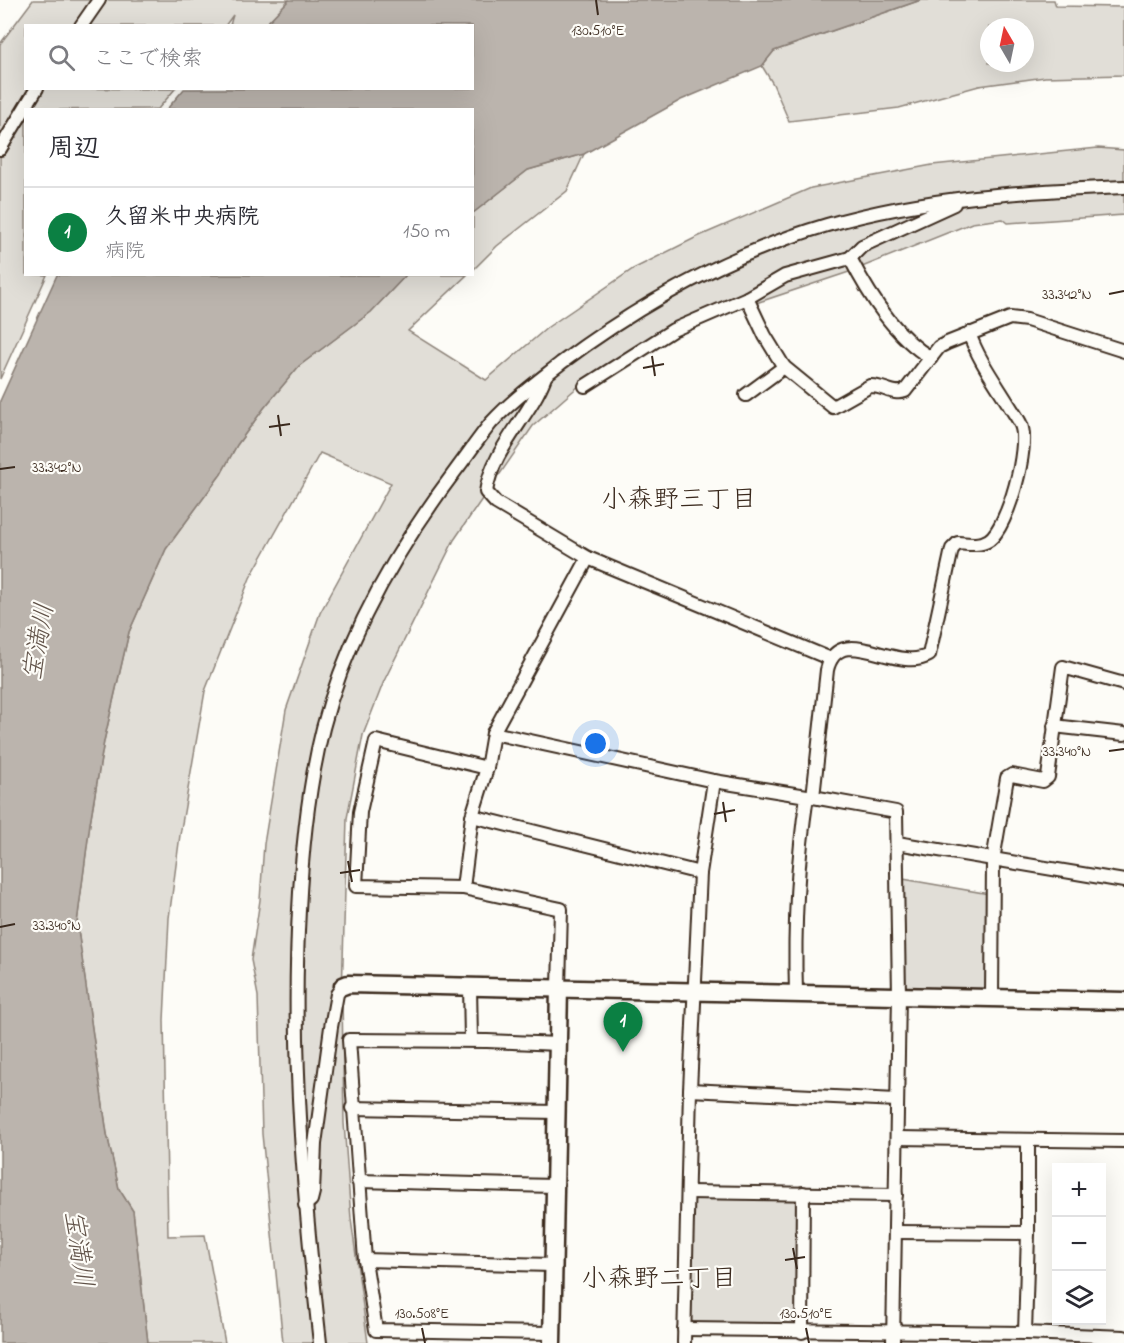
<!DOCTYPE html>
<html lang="ja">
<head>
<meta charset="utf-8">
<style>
  body { margin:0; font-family:"Indie Flower","Klee One",sans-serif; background:#f2f2f3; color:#2b2b33 }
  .controls { position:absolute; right:18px; bottom:18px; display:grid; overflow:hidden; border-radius:0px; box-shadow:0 6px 24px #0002 }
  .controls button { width:54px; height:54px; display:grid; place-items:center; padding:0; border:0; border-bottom:2px solid #e1e1e2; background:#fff; color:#2b2b33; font:30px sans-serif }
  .compass { position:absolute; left:980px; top:18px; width:54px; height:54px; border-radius:50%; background:#fff; box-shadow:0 6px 24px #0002; rotate:351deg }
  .you { position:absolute; left:596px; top:744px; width:21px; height:21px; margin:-15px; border:4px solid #fff; border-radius:50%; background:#1a73e8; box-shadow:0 0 0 9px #1a73e833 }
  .badge { display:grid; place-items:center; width:39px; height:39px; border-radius:50%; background:#0b8043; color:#fff; font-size:20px; font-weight:700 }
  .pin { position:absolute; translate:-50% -50px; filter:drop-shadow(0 2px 3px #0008) }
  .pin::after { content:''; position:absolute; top:32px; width:21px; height:18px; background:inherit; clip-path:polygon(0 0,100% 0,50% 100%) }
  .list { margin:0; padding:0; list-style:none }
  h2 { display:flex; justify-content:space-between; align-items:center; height:78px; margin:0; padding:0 24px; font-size:26px }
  h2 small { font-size:20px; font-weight:400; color:#7c7c81 }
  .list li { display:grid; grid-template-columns:39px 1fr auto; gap:18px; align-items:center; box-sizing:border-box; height:90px; padding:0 24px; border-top:2px solid #e1e1e2 }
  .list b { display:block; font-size:22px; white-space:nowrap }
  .list p { margin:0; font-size:20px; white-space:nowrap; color:#7c7c81 }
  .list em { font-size:20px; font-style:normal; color:#7c7c81 }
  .icon { flex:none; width:33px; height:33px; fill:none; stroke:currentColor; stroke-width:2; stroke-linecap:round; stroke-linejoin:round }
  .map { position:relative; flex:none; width:1124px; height:1343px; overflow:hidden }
  .search { position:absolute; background:#fff; box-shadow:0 6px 24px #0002; left:24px; top:24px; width:450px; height:66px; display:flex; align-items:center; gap:15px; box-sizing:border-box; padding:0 21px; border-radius:0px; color:#7c7c81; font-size:22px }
  .panel { position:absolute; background:#fff; box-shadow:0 6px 24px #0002; left:24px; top:108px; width:450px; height:168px; border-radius:0px }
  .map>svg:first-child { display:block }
</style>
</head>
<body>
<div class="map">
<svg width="1124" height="1343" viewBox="0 0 1124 1343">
  <rect width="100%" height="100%" fill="#fdfcf7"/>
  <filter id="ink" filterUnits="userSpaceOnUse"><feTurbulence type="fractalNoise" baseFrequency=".0167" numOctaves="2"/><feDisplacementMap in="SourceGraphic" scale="12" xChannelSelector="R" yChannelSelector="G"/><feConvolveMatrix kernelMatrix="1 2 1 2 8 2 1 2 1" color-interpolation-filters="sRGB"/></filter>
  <g filter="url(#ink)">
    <g fill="#e1ded7" stroke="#8e847a" stroke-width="1.5" fill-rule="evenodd">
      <polygon points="33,0 289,0 265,25 230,25 233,15 225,26 26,26 26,88 175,89 158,109 26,110 26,274 47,275 0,379 0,44"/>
      <path d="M921,0H1054L1056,6L1124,7V75L1045,77L979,86L899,108L789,121L773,84L762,66L774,51ZM989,27H1025V63H989Z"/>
      <polygon points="1098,148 1124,150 1124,215 1008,223 1003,219 972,223 852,271 756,303 748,291 671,326 581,384 533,426 500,474 481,487 482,499 454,540 384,681 363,735 347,818 342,996 344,1123 351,1219 368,1343 283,1343 262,1134 258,996 251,960 260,900 264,844 286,710 320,613 391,483 320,453 250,578 205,691 180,835 169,918 164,1020 168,1236 205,1235 225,1343 148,1343 133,1211 119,1189 107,1134 77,923 90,823 104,741 129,632 166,549 221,474 237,445 264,408 299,366 371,312 406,275 467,275 408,331 486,380 548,327 633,269 697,237 811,188 932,165"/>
      <polygon points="584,154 567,191 497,246 473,270 473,213 528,170"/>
      <polygon points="903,879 989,894 988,993 903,991"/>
      <polygon points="690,1195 800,1196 799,1326 686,1326"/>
    </g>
    <g fill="#bbb4ad" stroke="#887d74" stroke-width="1.5">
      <polygon points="289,0 921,0 774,51 762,66 681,100 584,154 528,170 473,213 472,110 167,109 184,89 472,88 472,26 265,25"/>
      <polygon points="57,275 406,275 371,312 299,366 264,408 237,445 221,474 166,549 129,632 104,741 90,823 77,923 107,1134 119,1189 133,1211 148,1343 0,1343 0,401"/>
    </g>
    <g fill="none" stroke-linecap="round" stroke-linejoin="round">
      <g stroke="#3b2a1e" stroke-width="16">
        <g id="street">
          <polyline points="81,26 99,0"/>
          <polyline points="0,149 37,88"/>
          <polyline points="747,298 765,336 784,367"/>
          <path d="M931,358C895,337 869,295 850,258L862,246L954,204"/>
          <path d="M545,377C530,417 492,449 486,492L496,503L588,558L831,659"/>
          <polyline points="585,386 673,330 747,298 785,276 850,258"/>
          <path d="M746,395L784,367L833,407L870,386C883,385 893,396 905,391L939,347L947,343L1010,318L1027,320L1124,351"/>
          <polyline points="1054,726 1124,734"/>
          <polyline points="493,733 714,781 813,797 896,812 899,995 893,1343"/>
          <polyline points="487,768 376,741 360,812 356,886 463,888 561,909 559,988"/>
          <path d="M813,797L827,670C839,620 896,674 929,655L952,549L958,543C968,544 980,546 989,540C1008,527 1030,446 1021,425C1018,418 1013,412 1009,405C995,382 978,359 969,333"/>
          <polyline points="472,816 700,873"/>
          <polyline points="897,843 1124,881"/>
          <polyline points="463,888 472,816 487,768 493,733 588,558"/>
          <polyline points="470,986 471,1040"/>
          <path d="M796,993C794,926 797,862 807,796"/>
          <polyline points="992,998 993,860 1007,778 1012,775 1043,781 1048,777 1063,667 1124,684"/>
          <polyline points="690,1090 897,1100"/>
          <polyline points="352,1108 557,1112"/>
          <polyline points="897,1138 1124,1141"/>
          <polyline points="358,1181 555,1186"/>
          <polyline points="688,1192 896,1195"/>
          <polyline points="305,1205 311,1200 313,1192 315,1144 331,1027 337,994 343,986"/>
          <polyline points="895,1232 1028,1233"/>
          <polyline points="365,1260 552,1265"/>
          <polyline points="684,1329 1025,1333 1124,1337"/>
          <polyline points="802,1332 803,1193"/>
          <polyline points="552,1333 376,1330 365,1260 349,1040 487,1041 558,1044"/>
          <polyline points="1025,1333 1028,1233 1028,1140"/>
          <path d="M320,1343C304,1199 291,1055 299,910C302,849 308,787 323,728C347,634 398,547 456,470C468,454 479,438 491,423C512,400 537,382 561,363C640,304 732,253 827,225C924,197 1024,191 1124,187"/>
          <polyline points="684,1343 690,1090 700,873 714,781"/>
        </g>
      </g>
      <g stroke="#3b2a1e" stroke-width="21">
        <g id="secondary">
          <polyline points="343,986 348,984 1124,1001"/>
          <polyline points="552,1343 559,988"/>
        </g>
      </g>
      <use href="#street" stroke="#fdfcf7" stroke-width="12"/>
      <use href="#secondary" stroke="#fdfcf7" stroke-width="16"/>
    </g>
  </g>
  <path fill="none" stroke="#3b2a1e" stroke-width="2" d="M596,0L598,15M1109,294L1124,291M652,356L655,376M643,368L664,364M278,415L281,436M269,427L290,424M0,469L15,467M1109,751L1124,749M723,802L726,822M714,814L735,810M348,861L352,882M340,873L360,870M0,927L15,924M793,1248L797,1269M785,1260L805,1257M422,1328L425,1343M806,1328L809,1343"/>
  <g text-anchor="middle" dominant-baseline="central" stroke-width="4.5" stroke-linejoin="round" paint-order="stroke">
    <g font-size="26" fill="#3b2a1e" stroke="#fdfcf7">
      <text x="679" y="501">小森野三丁目</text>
      <text x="659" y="1280">小森野二丁目</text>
    </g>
    <g font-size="26" font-style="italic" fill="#615349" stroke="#fdfcf7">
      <text transform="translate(40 642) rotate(-80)">宝満川</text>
      <text transform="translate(77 1249) rotate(82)">宝満川</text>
    </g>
  </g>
  <g font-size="15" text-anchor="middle" fill="#3b2a1e" stroke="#fdfcf7" stroke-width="4.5" stroke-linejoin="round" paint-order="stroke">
    <text x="598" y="35">130.510°E</text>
    <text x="1067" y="299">33.342°N</text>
    <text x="57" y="472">33.342°N</text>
    <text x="1067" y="756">33.340°N</text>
    <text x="57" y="930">33.340°N</text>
    <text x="422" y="1318">130.508°E</text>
    <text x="806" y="1318">130.510°E</text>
  </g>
</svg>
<div class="controls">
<button>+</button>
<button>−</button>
<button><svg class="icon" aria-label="layers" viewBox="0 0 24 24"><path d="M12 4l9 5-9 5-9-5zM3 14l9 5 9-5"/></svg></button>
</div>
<svg class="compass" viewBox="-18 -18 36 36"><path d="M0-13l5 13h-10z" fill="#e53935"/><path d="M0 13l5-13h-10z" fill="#7c7c81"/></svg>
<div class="you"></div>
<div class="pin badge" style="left:623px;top:1052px">1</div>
<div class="search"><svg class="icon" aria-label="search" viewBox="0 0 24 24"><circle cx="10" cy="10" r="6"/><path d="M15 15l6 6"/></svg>ここで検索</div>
<section class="panel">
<h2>周辺<small></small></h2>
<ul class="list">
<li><span class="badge">1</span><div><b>久留米中央病院</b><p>病院</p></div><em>150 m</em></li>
</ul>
</section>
</div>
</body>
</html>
